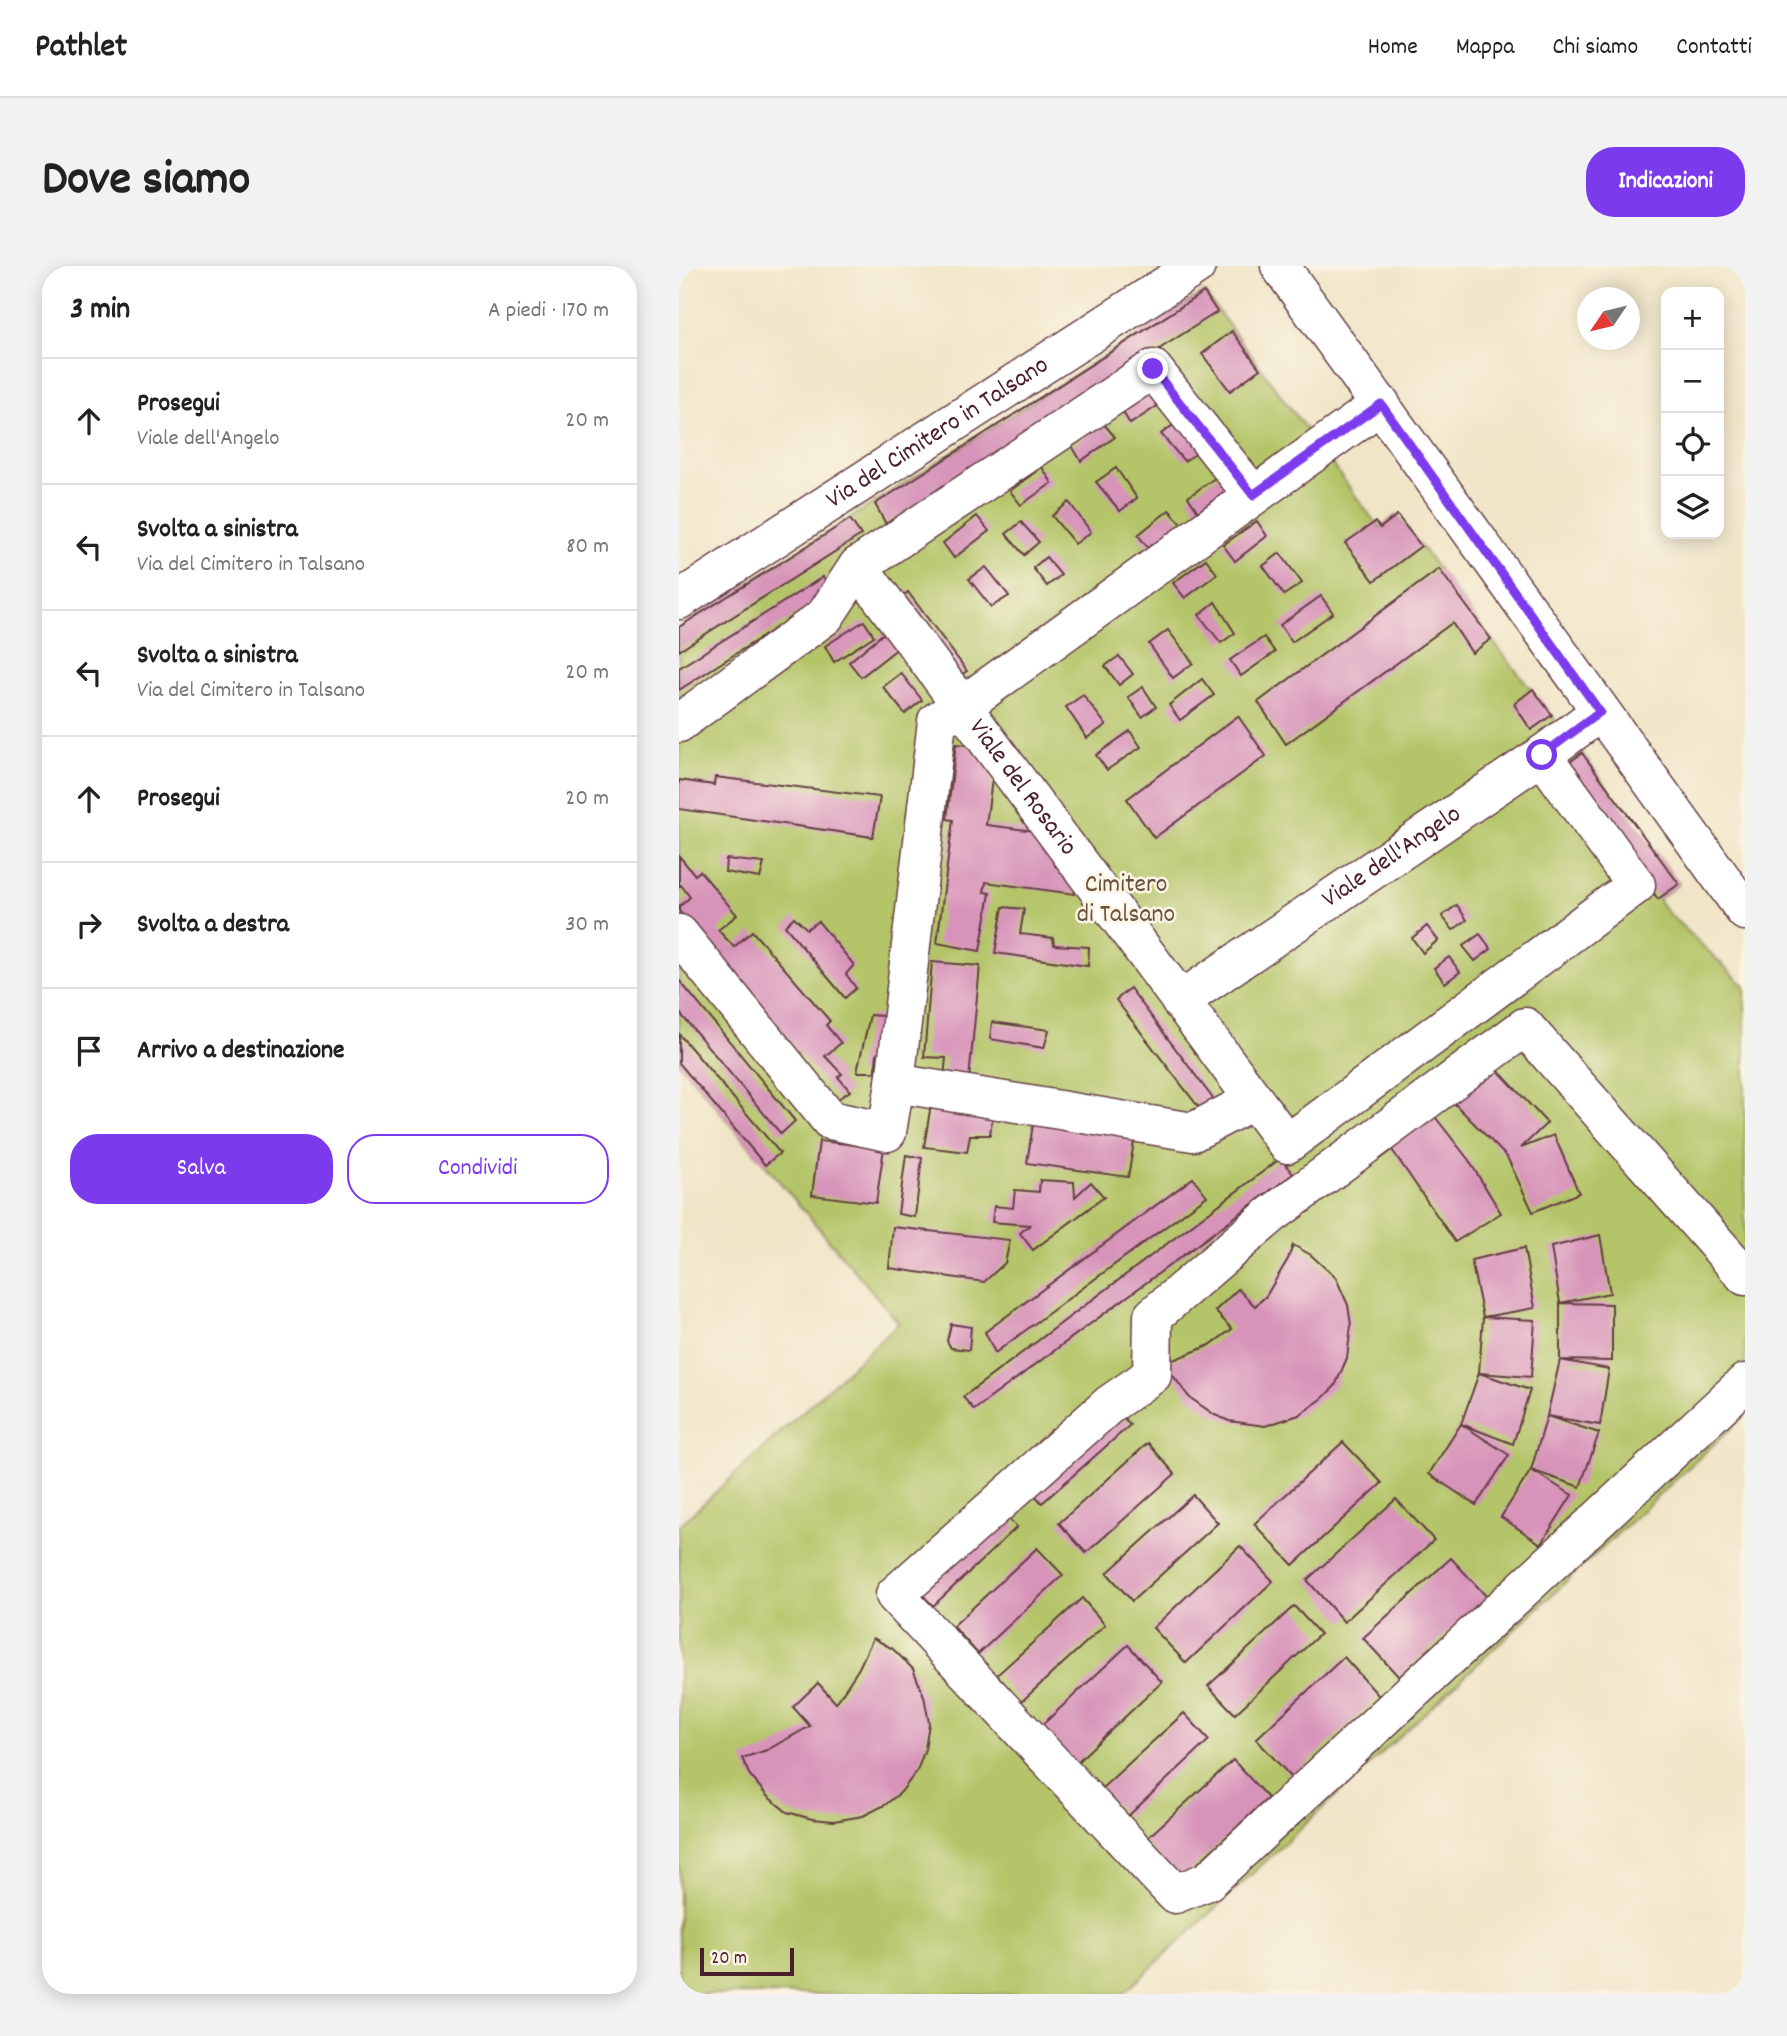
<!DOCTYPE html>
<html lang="it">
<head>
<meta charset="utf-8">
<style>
  body { margin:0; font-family:Dekko,sans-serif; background:#f2f2f2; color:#222 }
  .controls { position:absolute; right:21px; top:21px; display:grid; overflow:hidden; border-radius:14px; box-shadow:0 4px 18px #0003 }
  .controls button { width:63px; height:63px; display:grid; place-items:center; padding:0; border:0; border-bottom:2px solid #e0e0e0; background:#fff; color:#222; font:35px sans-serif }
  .compass { position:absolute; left:898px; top:21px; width:63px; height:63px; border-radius:50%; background:#fff; box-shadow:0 4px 18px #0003; rotate:235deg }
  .scale { position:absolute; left:21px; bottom:18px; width:94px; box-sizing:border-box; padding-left:7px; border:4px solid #4a1f2b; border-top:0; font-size:19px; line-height:24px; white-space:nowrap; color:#4a1f2b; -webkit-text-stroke:5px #fcf5e5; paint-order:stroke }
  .stop { position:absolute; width:21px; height:21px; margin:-16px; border:5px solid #7c3aed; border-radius:50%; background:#fff }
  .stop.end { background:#7c3aed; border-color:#fff; box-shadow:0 2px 7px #0008 }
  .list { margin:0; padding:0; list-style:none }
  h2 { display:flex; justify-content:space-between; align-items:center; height:91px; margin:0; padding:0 28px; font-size:30px }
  h2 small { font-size:23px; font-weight:400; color:#767676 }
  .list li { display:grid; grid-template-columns:46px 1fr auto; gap:21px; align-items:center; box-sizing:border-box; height:126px; padding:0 28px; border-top:2px solid #e0e0e0 }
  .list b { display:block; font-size:26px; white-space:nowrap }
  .list p { margin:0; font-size:23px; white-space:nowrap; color:#767676 }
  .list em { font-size:23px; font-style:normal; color:#767676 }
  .actions { display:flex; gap:14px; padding:21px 28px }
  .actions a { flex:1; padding:16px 0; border:2px solid #7c3aed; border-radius:28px; text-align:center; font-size:24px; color:#7c3aed }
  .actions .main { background:#7c3aed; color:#fff }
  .icon { flex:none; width:38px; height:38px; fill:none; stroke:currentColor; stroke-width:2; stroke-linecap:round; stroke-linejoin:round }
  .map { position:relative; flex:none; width:1066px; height:1728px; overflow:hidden; border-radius:28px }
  header { display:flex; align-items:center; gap:42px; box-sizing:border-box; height:98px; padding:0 35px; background:#fff; border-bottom:2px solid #e0e0e0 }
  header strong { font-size:33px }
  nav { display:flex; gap:38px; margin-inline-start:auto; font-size:24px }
  .intro { display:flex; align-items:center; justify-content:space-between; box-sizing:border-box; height:168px; padding:0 42px }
  h1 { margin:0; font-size:49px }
  .button { padding:18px 32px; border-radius:28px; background:#7c3aed; color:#fff; font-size:24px; font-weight:700 }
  main { display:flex; gap:42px; padding:0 42px }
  aside { flex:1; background:#fff; border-radius:28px; box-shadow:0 4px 18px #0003 }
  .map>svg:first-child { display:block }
</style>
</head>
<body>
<header>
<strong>Pathlet</strong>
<nav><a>Home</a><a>Mappa</a><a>Chi siamo</a><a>Contatti</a></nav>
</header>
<div class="intro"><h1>Dove siamo</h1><a class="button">Indicazioni</a></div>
<main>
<aside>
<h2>3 min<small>A piedi · 170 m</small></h2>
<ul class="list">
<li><svg class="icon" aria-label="ahead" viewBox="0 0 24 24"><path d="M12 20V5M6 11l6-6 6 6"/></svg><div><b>Prosegui</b><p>Viale dell'Angelo</p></div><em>20 m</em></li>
<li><svg class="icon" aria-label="left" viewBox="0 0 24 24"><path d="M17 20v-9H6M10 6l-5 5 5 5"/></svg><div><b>Svolta a sinistra</b><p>Via del Cimitero in Talsano</p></div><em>80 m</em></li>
<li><svg class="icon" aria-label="left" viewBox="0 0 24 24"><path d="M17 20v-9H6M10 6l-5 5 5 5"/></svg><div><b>Svolta a sinistra</b><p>Via del Cimitero in Talsano</p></div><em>20 m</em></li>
<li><svg class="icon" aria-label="ahead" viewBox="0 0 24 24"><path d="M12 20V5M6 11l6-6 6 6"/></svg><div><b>Prosegui</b></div><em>20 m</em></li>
<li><svg class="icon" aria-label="right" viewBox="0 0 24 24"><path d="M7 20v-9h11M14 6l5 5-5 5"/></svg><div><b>Svolta a destra</b></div><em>30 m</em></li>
<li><svg class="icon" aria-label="arrive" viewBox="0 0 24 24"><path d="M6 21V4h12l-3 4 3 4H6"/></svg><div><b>Arrivo a destinazione</b></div></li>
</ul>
<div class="actions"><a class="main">Salva</a><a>Condividi</a></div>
</aside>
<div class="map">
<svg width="1066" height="1728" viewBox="0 0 1066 1728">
  <rect width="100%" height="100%" fill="#fcf5e5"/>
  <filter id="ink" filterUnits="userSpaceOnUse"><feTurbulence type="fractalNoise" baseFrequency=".0143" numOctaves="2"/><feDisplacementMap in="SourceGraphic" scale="14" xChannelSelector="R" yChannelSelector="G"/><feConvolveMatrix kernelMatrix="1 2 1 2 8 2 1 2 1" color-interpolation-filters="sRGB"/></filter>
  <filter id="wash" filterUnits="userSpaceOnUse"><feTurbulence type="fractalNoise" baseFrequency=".00686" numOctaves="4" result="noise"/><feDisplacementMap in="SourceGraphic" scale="28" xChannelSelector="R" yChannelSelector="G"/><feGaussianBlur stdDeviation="1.57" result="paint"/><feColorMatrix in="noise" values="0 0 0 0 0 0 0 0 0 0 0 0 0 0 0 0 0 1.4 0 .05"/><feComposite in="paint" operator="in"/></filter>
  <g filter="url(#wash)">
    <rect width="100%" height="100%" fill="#f1e5c8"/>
    <polygon fill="#b4c467" stroke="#7f7249" stroke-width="2" points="525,26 696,256 702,261 718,249 812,373 903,487 1000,618 979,633 988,646 1066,720 1066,1149 444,1728 0,1728 0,1260 220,1057 0,797 0,361"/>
    <g id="blocks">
      <g fill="#d793b9">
        <polygon points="525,26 538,46 207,258 196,238"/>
        <polygon points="553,65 581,103 551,125 523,88"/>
        <polygon points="475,118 486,135 451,158 442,143"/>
        <polygon points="501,154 523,184 505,195 482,168"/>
        <polygon points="424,157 436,171 402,195 393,180"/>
        <polygon points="363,201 373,217 342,239 331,225"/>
        <polygon points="437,202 458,232 441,245 417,216"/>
        <polygon points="540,209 551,222 519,246 509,231"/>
        <polygon points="390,236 412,266 396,278 373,250"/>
        <polygon points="490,244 503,258 469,282 459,269"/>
        <polygon points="718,249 742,280 695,315 666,277 696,256 701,262"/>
        <polygon points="298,250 310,265 275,292 264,277"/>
        <polygon points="171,253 182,269 0,385 0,361"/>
        <polygon points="578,255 588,270 556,295 544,279"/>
        <polygon points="342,256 360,276 345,289 327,268"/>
        <polygon points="601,287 623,317 605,329 584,300"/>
        <polygon points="367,291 382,309 368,320 354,302"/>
        <polygon points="527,293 538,308 506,332 494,317"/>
        <polygon points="307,301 330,330 312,341 290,313"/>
        <polygon points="760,303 812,373 793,387 773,357 607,478 579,436"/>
        <polygon points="144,311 153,326 0,424 0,402"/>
        <polygon points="229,326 288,405 273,415 214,337"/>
        <polygon points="642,330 654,347 613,376 601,359"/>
        <polygon points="536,336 556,367 542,377 520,349"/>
        <polygon points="185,355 195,370 155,396 146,380"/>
        <polygon points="489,364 514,397 494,412 470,378"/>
        <polygon points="206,366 219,382 182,411 170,396"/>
        <polygon points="585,371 596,386 562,410 551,394"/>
        <polygon points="440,390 454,408 440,419 426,400"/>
        <polygon points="222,407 243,434 226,448 204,421"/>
        <polygon points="523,413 535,429 501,454 490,439"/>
        <polygon points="464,421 477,441 463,451 449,431"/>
        <polygon points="854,423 873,449 852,464 835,438"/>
        <polygon points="404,429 427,459 408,472 387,441"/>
        <polygon points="559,450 587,490 475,572 448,533"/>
        <polygon points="451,465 462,481 428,504 417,489"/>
        <polygon points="277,478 296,480 314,506 307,559 363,566 379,588 376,600 400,608 395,628 307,616 305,626 311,627 301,685 258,677 274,554 268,553"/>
        <polygon points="903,487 1000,618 979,633 883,502"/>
        <polygon points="36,511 201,531 194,571 0,543 0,514 35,519"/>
        <polygon points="0,590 16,609 21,605 58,649 39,664 55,681 73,665 151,755 147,759 162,777 146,790 163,808 159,811 171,825 159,833 0,645 0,641 11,631 2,619 0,621"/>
        <polygon points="47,593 85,597 81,612 46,606"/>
        <polygon points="778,639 788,654 774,664 763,650"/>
        <polygon points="324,641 345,643 341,668 374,672 375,679 410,681 409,700 316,687"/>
        <polygon points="115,651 128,663 139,655 175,699 167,708 177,722 166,732 106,660"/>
        <polygon points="748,660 759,674 744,687 733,672"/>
        <polygon points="801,668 812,683 796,695 784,680"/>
        <polygon points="770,691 781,706 766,717 755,702"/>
        <polygon points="253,696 301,700 290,813 265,811 267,792 245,791"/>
        <polygon points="0,714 116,855 102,868 0,746"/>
        <polygon points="451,722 541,842 528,852 437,734"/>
        <polygon points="191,749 214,751 209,779 198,788 196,806 178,806"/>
        <polygon points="313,756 370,764 365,782 311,773"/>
        <polygon points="0,768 101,887 86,899 0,797"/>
        <polygon points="814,799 868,857 842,882 875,869 900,927 854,946 828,891 775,837"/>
        <polygon points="252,838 314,846 311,869 291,869 288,886 245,881"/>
        <polygon points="750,843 789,893 822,947 776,976 707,875"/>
        <polygon points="355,852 457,864 449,911 348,897"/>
        <polygon points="140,875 205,882 197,937 133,929"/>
        <polygon points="227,889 243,892 236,951 219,948"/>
        <polygon points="602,892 614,908 295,1144 284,1131"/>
        <polygon points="514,912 528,930 316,1087 306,1066"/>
        <polygon points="361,914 395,916 396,931 412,916 425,931 354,984 341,967 351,959 313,956 315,940 334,942 336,924 360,926"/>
        <polygon points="214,961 331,974 326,997 305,1016 210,1002"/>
        <polygon points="921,969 931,1027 881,1037 872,981"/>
        <polygon points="614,979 632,989 657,1012 669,1039 672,1059 668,1092 656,1120 644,1132 620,1149 586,1160 550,1155 536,1149 510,1131 493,1108 489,1096 531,1079 553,1063 536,1045 559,1023 576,1040 587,1030 609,993"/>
        <polygon points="845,982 856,1042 804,1051 792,994"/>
        <polygon points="881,1037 933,1038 933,1095 881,1094 930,1103 921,1159 868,1150 920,1167 901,1221 852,1204 893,1229 862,1278 822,1251 852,1204 868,1150 881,1094"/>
        <polygon points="804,1051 856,1054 852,1111 800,1107"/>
        <polygon points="272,1058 292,1061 290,1084 272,1082 268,1075"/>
        <polygon points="800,1107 851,1124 834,1178 782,1158 830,1189 797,1239 750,1208 782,1158"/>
        <polygon points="438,1144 451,1159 363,1237 349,1222"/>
        <polygon points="664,1176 703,1217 614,1299 575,1258"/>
        <polygon points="469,1177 496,1208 407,1287 380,1257"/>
        <polygon points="514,1229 539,1257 453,1335 428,1307"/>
        <polygon points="717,1233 755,1274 665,1356 628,1314"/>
        <polygon points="323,1246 338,1261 254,1340 239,1324"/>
        <polygon points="561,1280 594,1315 507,1397 474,1362"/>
        <polygon points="358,1282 384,1309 299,1388 274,1360"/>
        <polygon points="772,1292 808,1331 720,1411 684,1372"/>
        <polygon points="403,1332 426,1359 342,1436 318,1409"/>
        <polygon points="615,1340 641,1368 556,1448 529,1420"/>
        <polygon points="194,1372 214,1383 234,1403 245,1430 250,1457 246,1483 238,1505 222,1526 206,1539 184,1550 155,1555 133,1553 108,1546 88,1530 70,1508 63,1492 88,1484 131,1460 114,1441 139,1417 157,1437 180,1402"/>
        <polygon points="449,1379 483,1416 396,1498 361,1461"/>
        <polygon points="665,1391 700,1430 613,1512 577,1473"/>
        <polygon points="505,1447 530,1474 448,1551 422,1523"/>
        <polygon points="554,1494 589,1532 501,1614 465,1575"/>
      </g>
    </g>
  </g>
  <g filter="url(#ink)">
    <use href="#blocks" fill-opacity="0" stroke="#633d43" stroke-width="2"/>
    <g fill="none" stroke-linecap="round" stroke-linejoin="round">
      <g stroke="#633d43" stroke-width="41">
        <g id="minor">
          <polyline points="601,0 1066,645"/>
          <path id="s1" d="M179,300L608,878L957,619L863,489"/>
          <path id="s2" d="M0,334L517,0"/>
          <polyline points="0,457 146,350 179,300 474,103 574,229"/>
          <polyline points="0,668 151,854 208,866 216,817 514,866 575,834"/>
          <path id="s3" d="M501,735L863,489L921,446"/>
          <polyline points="216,817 258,455 283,440 702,138"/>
          <polyline points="1066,1010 846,761 592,949 474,1050 473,1109 431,1138 216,1329 496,1628 529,1615 1066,1117"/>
        </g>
      </g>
      <use href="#minor" stroke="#fff" stroke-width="38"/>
    </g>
  </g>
  <g fill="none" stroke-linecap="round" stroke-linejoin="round" filter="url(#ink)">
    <polyline stroke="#7c3aed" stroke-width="9" points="474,103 574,229 702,138 921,446 863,489"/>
  </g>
  <g text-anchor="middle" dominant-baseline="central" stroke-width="5" stroke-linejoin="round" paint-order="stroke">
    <g font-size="26" fill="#4a1f2b" stroke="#fcf5e5">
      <text stroke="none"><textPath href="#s2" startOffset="308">Via del Cimitero in Talsano</textPath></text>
      <text stroke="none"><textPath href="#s1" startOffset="276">Viale del Rosario</textPath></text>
      <text stroke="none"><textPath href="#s3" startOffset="256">Viale dell'Angelo</textPath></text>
    </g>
    <g font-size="26" fill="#6a513d" stroke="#fcf5e5">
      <text x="447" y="619">Cimitero<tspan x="447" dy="30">di Talsano</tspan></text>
    </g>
  </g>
</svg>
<div class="controls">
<button>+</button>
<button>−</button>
<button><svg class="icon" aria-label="locate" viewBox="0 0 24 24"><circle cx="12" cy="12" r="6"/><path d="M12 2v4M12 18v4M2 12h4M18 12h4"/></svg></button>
<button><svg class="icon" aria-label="layers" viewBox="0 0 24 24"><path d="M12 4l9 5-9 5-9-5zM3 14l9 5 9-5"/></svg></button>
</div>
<svg class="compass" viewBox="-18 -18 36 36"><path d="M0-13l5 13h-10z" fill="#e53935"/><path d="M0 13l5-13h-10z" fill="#767676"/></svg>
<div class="scale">20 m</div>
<div class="stop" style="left:863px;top:489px"></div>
<div class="stop end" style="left:474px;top:103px"></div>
</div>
</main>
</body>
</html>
